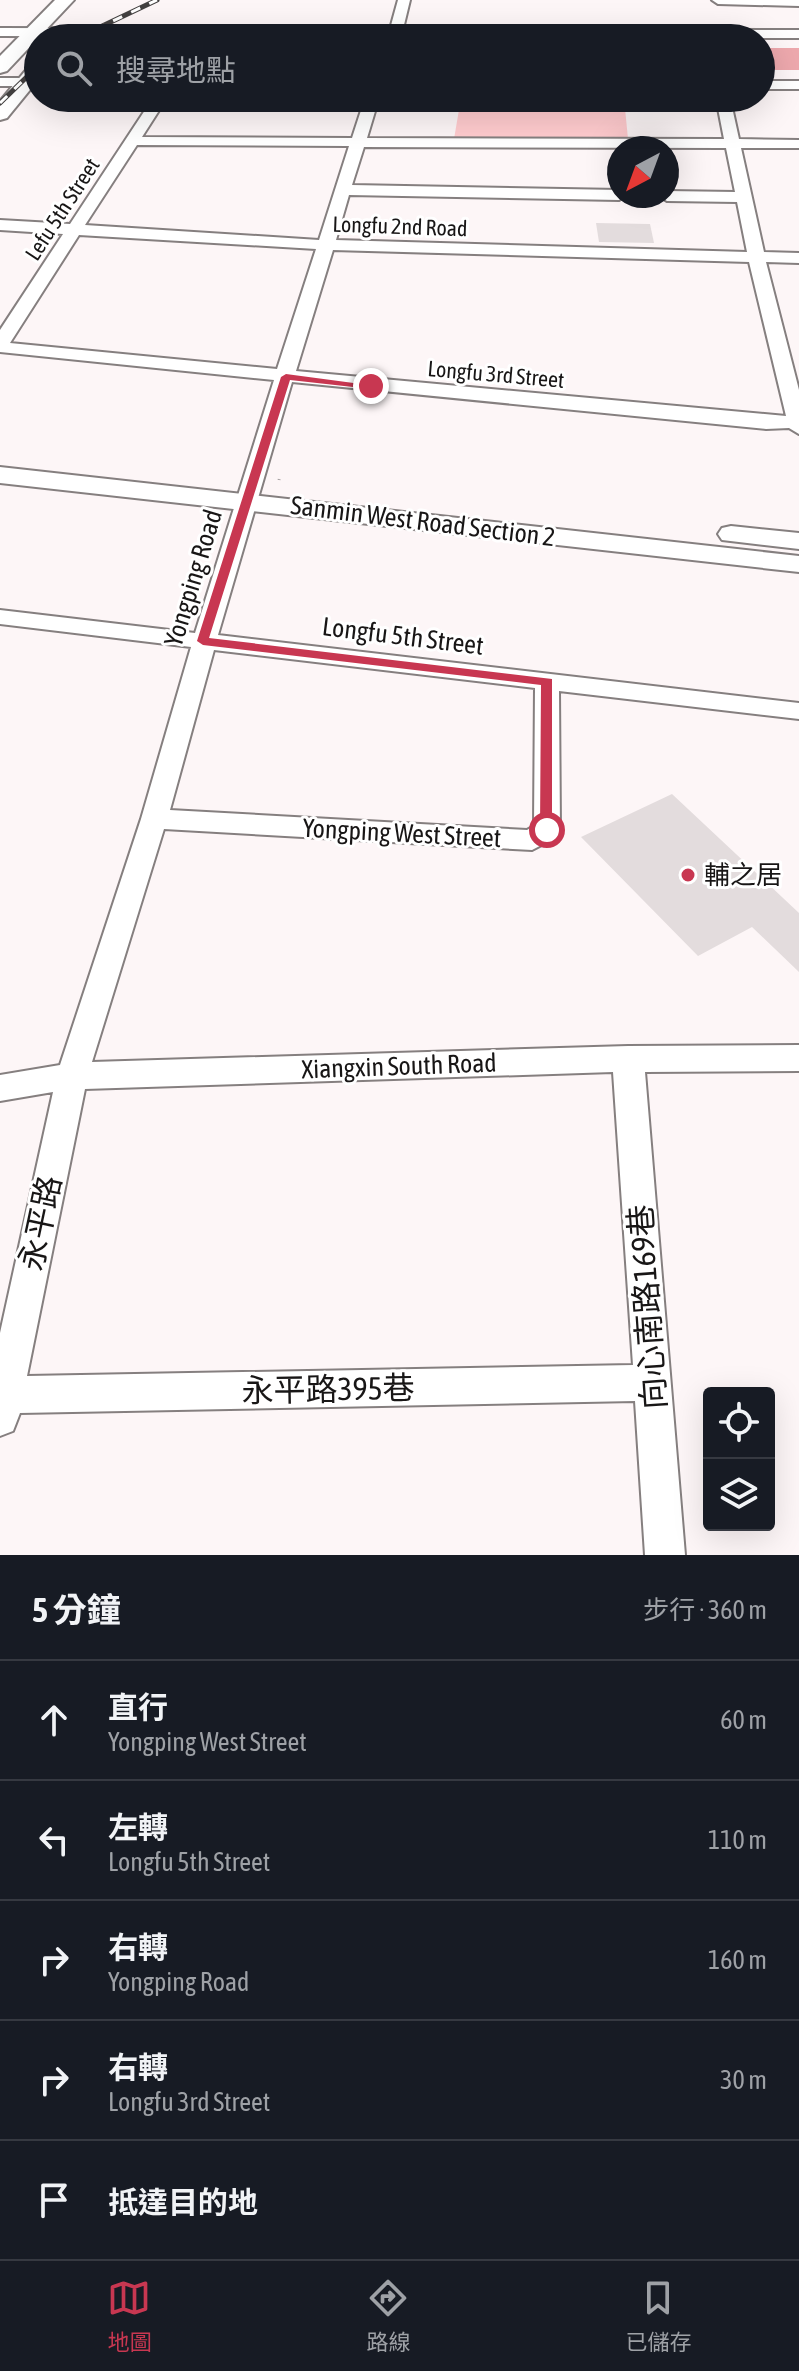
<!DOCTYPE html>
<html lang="zh-TW">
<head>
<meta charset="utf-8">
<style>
  body { margin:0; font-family:"Asap Condensed","Noto Sans TC",sans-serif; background:#242831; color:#f1f3f6 }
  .controls { position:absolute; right:24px; bottom:24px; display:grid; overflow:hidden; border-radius:8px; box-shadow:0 8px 32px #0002 }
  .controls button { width:72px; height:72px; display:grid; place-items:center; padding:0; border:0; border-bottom:2px solid #363941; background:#171b24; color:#f1f3f6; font:40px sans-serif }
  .compass { position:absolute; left:607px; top:136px; width:72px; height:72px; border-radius:50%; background:#171b24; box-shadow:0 8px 32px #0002; rotate:221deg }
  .stop { position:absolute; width:24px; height:24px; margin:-18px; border:6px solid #c83751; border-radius:50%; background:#fff }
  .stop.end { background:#c83751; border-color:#fff; box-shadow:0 2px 8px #0008 }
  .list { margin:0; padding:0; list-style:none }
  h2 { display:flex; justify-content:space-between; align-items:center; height:104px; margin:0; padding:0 32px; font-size:34px }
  h2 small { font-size:26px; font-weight:400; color:#9ea1a6 }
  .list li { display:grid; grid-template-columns:52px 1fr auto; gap:24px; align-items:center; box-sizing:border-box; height:120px; padding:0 32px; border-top:2px solid #363941 }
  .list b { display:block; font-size:30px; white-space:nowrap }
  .list p { margin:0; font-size:26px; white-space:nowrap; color:#9ea1a6 }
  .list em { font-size:26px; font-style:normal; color:#9ea1a6 }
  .icon { flex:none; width:44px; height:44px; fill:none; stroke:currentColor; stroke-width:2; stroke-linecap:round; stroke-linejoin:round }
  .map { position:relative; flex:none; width:799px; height:1555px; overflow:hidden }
  .search { position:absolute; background:#171b24; box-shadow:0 8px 32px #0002; left:24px; right:24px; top:24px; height:88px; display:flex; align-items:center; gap:20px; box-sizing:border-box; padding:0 28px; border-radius:44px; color:#9ea1a6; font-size:30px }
  .sheet { height:704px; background:#171b24 }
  nav { display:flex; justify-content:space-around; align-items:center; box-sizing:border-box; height:112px; border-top:2px solid #363941; background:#171b24; font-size:22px; color:#9ea1a6 }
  nav a { display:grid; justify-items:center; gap:4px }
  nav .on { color:#c83751 }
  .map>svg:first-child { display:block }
</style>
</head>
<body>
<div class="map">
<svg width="799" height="1555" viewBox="0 0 799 1555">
  <rect width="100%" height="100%" fill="#fdf6f7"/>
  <polygon fill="#ffcbce" points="461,98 624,98 628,139 454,139"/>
  <rect fill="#eda8ad" x="761" y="48" width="38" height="22"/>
  <g fill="#e3dcdd">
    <polygon points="596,223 650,224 654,243 599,242"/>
    <polygon points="672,794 799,913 799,972 752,927 698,956 581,837"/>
  </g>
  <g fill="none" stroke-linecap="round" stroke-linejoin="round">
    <g stroke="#857f7f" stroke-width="4">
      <g id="minor">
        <polygon points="398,0 410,0 403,29 799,30 799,38 0,36 0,28 390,29"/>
        <polygon points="712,0 799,0 799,6 718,4"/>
        <rect x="0" y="78" width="38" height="8"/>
        <rect x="761" y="81" width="38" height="8"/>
        <path d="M153,98H167L142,137L352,138L365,98H379L367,138L724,139L716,98H730L739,139L799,140V148H741L764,252L799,253V263L766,262L799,390V434L789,428L766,429L292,382L218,635L799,703V719L559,691L560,830L557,837L532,850L164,829L92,1062L628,1046L799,1045V1071L645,1072L685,1555H645L635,1401L20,1413L13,1431L0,1436V1333L53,1092L0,1101V1075L60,1065L141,819L191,647L0,624V610L195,633L274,380L0,352V330L63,234L0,230V220L70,224ZM137,145L349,146L319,240L85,225ZM364,147L726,148L735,192L667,191V196H659L667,201L737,202L747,252L336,240L349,195L619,200L626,196H619V190L352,185ZM79,235L316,249L277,369L10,343ZM333,250L749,262L786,416L296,371ZM214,650L535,688L534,826L527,830L170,810ZM613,1072L633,1365L27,1376L85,1089Z"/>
      </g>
    </g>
    <g stroke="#857f7f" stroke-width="4">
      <g id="tertiary">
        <polygon points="0,467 799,556 799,572 0,483"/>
        <polygon points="731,526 799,533 799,549 722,540 718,534 722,528"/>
      </g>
    </g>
    <g stroke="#857f7f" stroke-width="4">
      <g id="secondary">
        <polygon points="55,0 74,0 7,71 0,73 0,56"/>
        <polygon points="38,62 38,80 7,118 0,120 0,101 31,64"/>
      </g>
    </g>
    <polyline stroke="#a09b9c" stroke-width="3" stroke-dasharray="1 4" stroke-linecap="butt" points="279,480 280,476"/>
    <use href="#minor" fill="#fff" fill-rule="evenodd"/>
    <use href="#tertiary" fill="#fff" fill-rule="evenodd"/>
    <use href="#secondary" fill="#fff" fill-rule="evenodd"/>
    <g stroke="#434040" stroke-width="5">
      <g id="rail">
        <polyline points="77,38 157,0"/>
        <polyline points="0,103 38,66"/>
      </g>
    </g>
    <use href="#rail" stroke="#fff" stroke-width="3" stroke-dasharray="10" stroke-linecap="butt"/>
  </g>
  <polygon fill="#c83751" points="286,374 376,386 371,389 290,380 209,638 552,679 552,833 540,830 541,685 203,645 197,641 281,377"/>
  <circle fill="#c83751" stroke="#fff" stroke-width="3" cx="688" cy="875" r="8"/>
  <g text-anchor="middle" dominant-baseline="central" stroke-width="6" stroke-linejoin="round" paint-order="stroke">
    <g font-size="22" fill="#181616" stroke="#fff">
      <text transform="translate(62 209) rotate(-57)">Lefu 5th Street</text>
      <text transform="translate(400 226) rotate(2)">Longfu 2nd Road</text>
      <text transform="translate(496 374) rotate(5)">Longfu 3rd Street</text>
    </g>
    <g font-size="26" fill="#181616" stroke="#fff">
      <text transform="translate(423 521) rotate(7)">Sanmin West Road Section 2</text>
      <text transform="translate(193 578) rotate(-73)">Yongping Road</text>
      <text transform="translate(403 636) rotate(7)">Longfu 5th Street</text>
      <text transform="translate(402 833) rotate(3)">Yongping West Street</text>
      <text transform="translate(399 1066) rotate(-2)">Xiangxin South Road</text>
    </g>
    <g font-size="26" fill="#181616" stroke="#fff" text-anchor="start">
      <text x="704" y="875">輔之居</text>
    </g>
    <g font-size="32" fill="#181616" stroke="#fff">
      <text transform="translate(40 1223) rotate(-78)">永平路</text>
      <text transform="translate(647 1307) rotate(-94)">向心南路169巷</text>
      <text transform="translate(328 1389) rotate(-1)">永平路395巷</text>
    </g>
  </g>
</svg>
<div class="controls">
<button><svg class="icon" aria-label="locate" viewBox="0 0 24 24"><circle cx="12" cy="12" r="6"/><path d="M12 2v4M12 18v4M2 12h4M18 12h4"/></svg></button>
<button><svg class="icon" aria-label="layers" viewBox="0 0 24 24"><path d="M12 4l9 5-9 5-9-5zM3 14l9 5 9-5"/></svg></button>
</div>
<svg class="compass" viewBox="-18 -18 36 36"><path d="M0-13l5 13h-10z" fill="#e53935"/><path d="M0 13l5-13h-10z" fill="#9ea1a6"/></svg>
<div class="stop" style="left:547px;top:830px"></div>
<div class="stop end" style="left:371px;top:386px"></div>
<div class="search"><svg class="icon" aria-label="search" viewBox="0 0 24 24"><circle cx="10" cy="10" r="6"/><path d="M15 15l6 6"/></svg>搜尋地點</div>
</div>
<section class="sheet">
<h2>5 分鐘<small>步行 · 360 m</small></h2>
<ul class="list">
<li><svg class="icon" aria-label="ahead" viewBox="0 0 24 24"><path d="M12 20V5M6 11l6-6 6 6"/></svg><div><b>直行</b><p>Yongping West Street</p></div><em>60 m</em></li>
<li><svg class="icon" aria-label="left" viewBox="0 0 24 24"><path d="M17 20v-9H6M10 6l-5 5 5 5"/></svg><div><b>左轉</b><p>Longfu 5th Street</p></div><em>110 m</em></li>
<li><svg class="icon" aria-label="right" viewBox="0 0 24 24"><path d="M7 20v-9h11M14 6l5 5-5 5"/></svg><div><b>右轉</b><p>Yongping Road</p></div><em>160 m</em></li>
<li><svg class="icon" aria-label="right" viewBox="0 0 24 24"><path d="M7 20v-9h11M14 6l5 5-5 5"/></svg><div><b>右轉</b><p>Longfu 3rd Street</p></div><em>30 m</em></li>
<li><svg class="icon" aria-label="arrive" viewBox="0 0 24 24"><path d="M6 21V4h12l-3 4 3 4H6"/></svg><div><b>抵達目的地</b></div></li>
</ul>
</section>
<nav>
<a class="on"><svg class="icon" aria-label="map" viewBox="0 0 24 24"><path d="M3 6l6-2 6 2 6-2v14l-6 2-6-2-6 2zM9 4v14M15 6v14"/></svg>地圖</a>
<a><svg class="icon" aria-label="directions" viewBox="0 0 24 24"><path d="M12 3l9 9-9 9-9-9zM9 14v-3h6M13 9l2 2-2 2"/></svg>路線</a>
<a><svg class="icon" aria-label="saved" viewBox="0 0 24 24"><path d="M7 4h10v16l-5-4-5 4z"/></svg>已儲存</a>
</nav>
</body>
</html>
